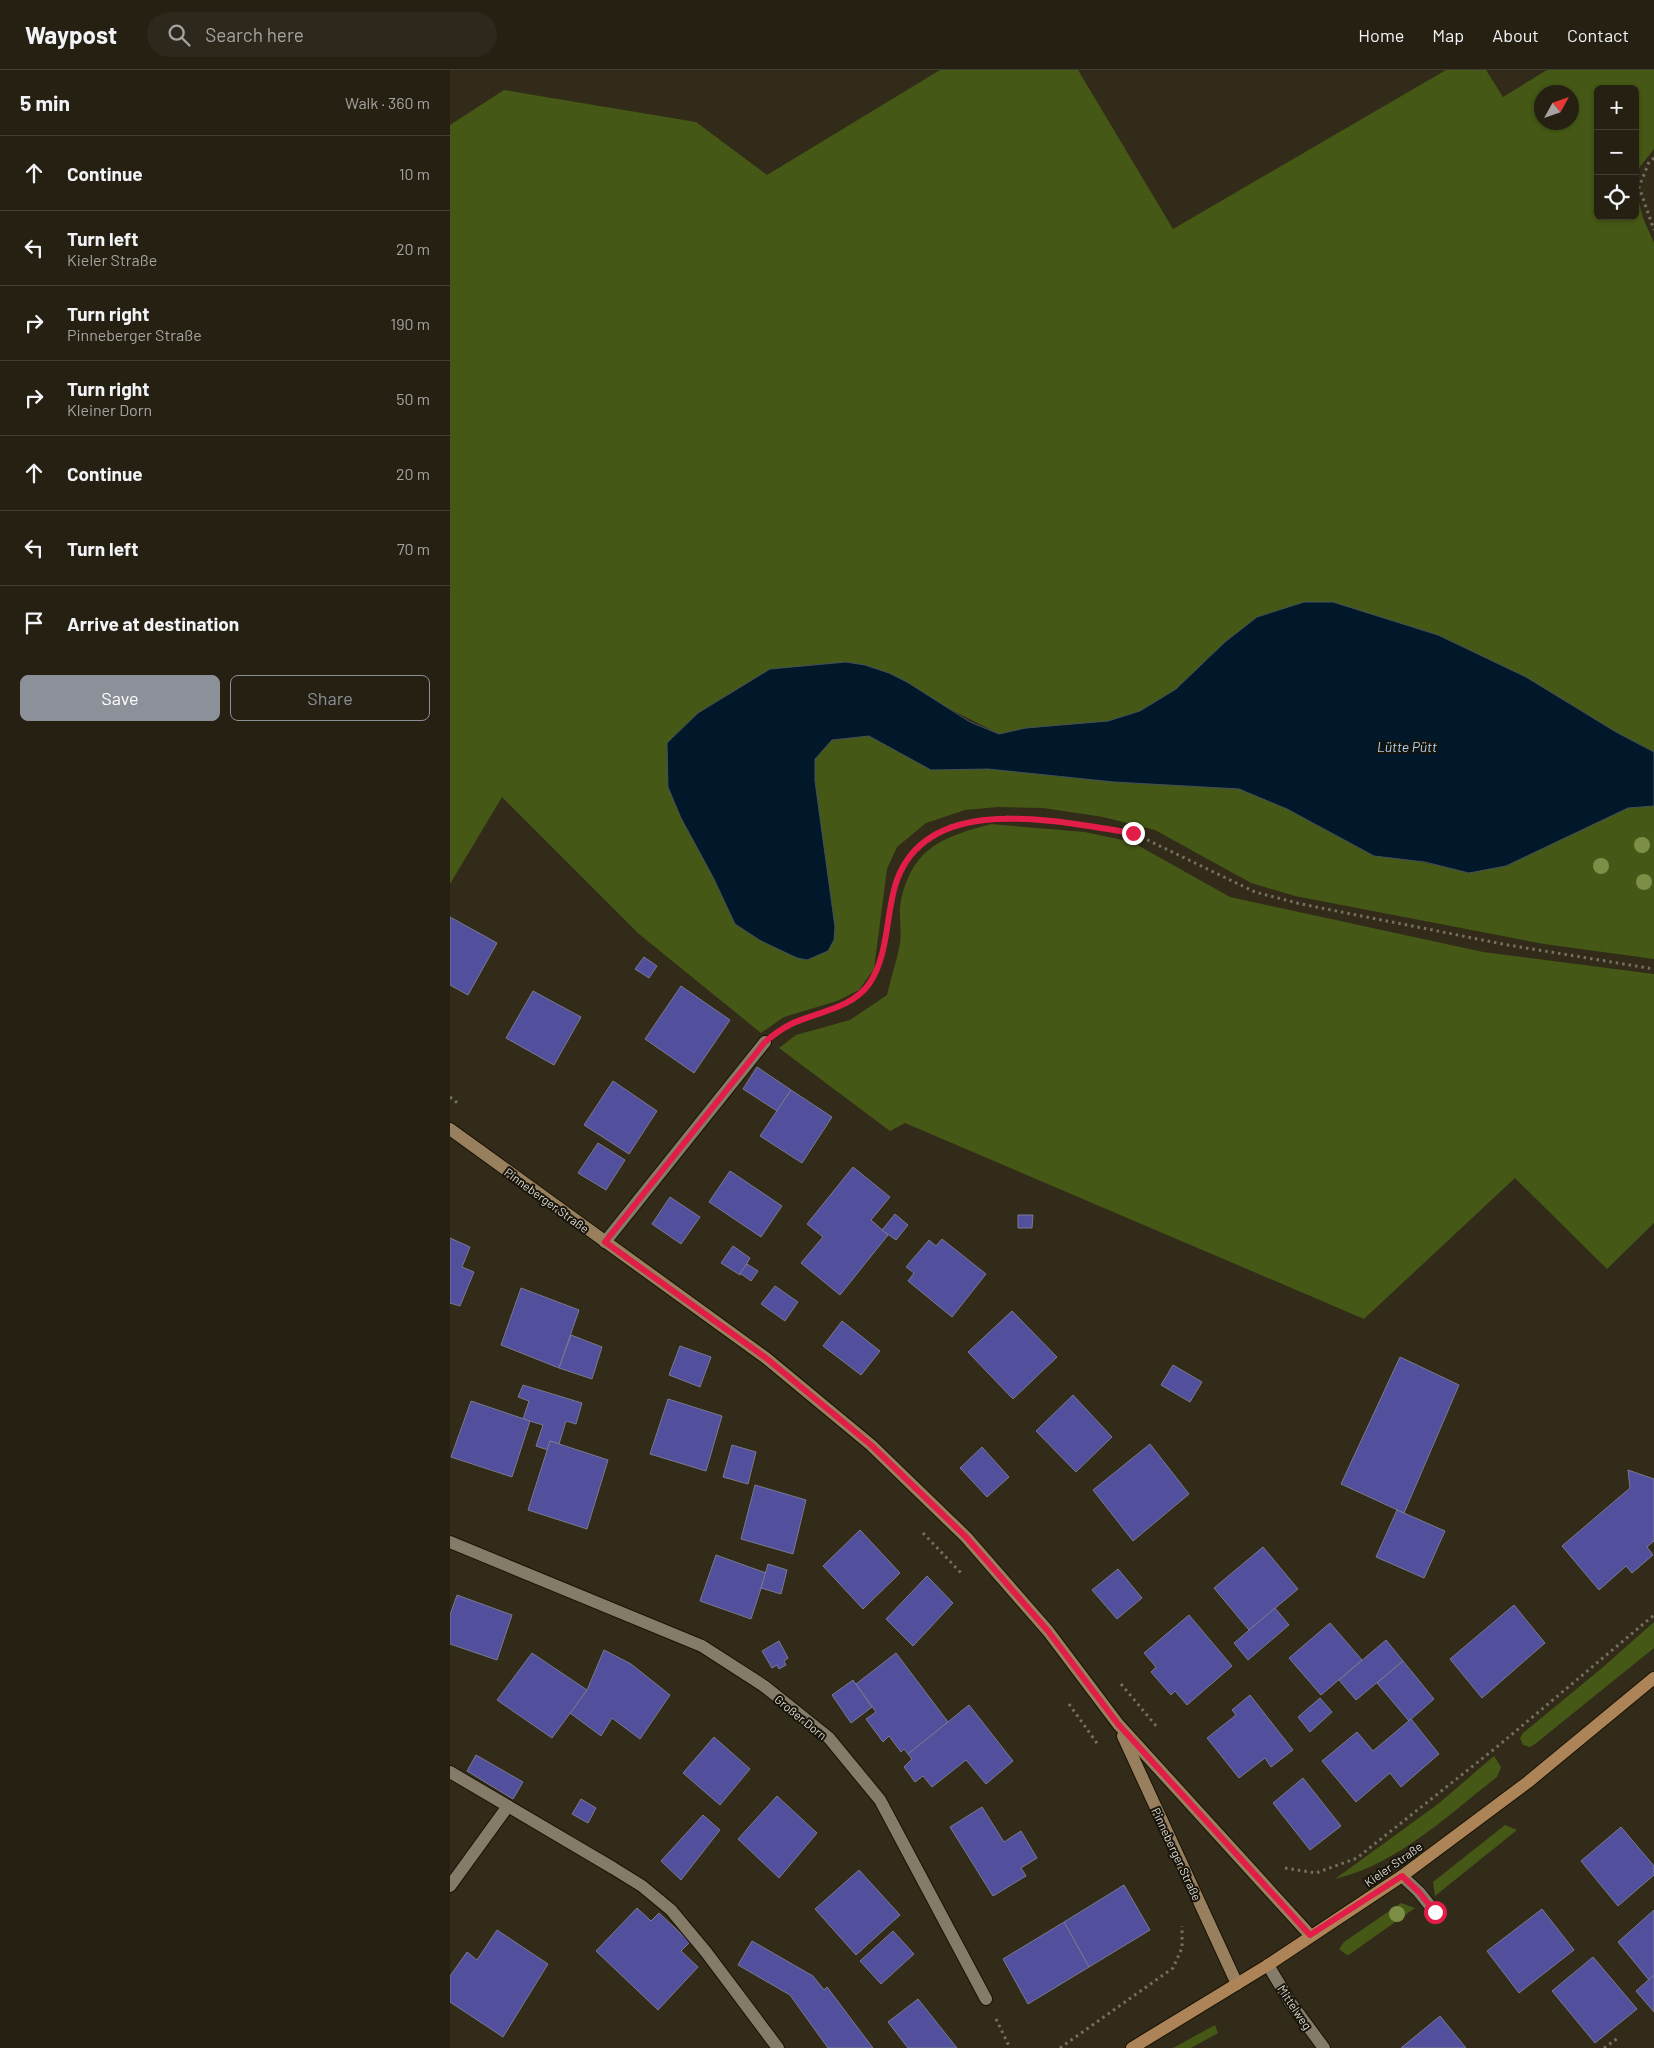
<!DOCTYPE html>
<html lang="en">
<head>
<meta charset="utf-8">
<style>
  body { margin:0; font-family:Barlow,sans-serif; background:#2e281c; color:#f1f3f6 }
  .controls { position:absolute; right:15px; top:15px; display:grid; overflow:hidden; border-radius:8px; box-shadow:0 1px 4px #0004 }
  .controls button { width:45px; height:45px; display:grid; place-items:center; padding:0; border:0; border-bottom:1px solid #423e33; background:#262013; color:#f1f3f6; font:25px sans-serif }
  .compass { position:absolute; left:1084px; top:15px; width:45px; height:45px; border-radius:50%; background:#262013; box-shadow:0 1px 4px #0004; rotate:50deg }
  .stop { position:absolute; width:15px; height:15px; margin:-11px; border:4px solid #e11d48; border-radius:50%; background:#fff }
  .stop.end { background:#e11d48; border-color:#fff; box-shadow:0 1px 5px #0008 }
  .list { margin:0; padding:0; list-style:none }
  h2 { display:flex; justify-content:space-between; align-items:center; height:65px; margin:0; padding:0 20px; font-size:21px }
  h2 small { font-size:16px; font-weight:400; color:#a4a3a0 }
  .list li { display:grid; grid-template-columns:32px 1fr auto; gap:15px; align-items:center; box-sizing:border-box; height:75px; padding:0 20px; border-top:1px solid #423e33 }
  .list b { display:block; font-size:19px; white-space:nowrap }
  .list p { margin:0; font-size:16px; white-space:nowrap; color:#a4a3a0 }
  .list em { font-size:16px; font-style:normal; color:#a4a3a0 }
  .actions { display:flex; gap:10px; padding:15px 20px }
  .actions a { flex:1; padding:11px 0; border:1px solid #8c9099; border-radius:8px; text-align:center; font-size:18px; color:#8c9099 }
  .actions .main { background:#8c9099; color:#fff }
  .icon { flex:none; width:28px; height:28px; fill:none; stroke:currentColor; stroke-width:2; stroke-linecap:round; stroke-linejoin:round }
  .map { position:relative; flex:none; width:1204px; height:1978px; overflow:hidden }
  header { display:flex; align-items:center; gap:30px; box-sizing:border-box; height:70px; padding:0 25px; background:#262013; border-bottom:1px solid #423e33 }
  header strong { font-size:24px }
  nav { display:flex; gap:28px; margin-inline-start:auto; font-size:18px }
  .search { width:350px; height:45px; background:#2e281c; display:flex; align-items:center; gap:12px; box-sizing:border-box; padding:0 18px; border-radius:28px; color:#a4a3a0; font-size:19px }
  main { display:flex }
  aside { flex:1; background:#262013 }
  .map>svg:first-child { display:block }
</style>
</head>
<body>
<header>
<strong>Waypost</strong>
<div class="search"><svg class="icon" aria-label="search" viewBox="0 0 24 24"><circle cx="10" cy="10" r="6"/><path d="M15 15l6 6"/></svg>Search here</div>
<nav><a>Home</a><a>Map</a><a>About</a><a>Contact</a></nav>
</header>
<main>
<aside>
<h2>5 min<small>Walk · 360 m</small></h2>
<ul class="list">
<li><svg class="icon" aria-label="ahead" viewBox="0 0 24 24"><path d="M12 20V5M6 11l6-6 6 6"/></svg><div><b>Continue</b></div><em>10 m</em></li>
<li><svg class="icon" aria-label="left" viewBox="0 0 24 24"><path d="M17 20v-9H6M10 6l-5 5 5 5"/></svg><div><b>Turn left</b><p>Kieler Straße</p></div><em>20 m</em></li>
<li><svg class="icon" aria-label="right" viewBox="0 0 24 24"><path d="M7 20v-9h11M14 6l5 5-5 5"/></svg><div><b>Turn right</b><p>Pinneberger Straße</p></div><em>190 m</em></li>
<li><svg class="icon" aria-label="right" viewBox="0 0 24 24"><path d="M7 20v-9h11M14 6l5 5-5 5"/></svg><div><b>Turn right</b><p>Kleiner Dorn</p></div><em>50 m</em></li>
<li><svg class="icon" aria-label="ahead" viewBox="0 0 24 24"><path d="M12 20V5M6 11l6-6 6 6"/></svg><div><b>Continue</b></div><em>20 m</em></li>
<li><svg class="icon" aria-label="left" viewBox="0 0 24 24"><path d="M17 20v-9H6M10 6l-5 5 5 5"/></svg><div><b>Turn left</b></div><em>70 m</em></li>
<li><svg class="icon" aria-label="arrive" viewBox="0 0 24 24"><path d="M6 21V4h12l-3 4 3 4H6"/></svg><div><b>Arrive at destination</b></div></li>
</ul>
<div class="actions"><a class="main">Save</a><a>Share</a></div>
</aside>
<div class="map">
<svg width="1204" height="1978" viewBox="0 0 1204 1978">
  <rect width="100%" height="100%" fill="#322b19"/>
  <g fill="#455815" fill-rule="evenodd">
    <path d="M490,0H628L723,159L996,0H1036L1053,27L1097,0H1204V79L1189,98L1185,112V19H1148V146H1185V118L1193,148L1204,173V682L1166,662L1076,607L988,565L906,540L807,547L775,572L726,619L690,641L658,651L576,658L549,664L494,636L396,592L320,599L248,643L217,673L218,717L231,748L263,807L285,854L347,888L357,890L378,881L384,870L385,857L365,711V689L382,670L419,666L481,700L538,699L664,712L789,719L837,739L924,786L972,792L1019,803L1178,738L1204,736V889L1094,874L845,826L801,813L705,760L653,747L593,738L548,737L515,740L476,753L447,777L437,799L424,899L409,920L387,931L334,947L311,963L189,864L52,727L0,814V55L54,20L246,52L317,105ZM1092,22H1122V52H1092Z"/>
    <path d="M541,754L635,762L682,772L780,827L1033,882L1204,904V1153L1157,1199L1065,1108L914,1249L455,1053L440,1061L329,978L346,965L400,950L437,925C441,908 447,890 450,873C452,859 448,844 451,830C463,777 493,767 541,754Z"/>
    <polygon points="1204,1552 1204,1578 1085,1674 1080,1677 1073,1675 1070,1668 1073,1663 1152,1598"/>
    <path d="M1044,1686L1051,1697L1047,1707C998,1745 948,1794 885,1809L988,1734Z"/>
    <polygon points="1055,1755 1067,1760 985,1826 983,1812"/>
    <polygon points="951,1833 965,1838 900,1884 897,1885 889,1879 894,1872"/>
    <polygon points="765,1955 768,1963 741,1978 723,1978"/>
  </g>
  <polygon fill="#01172a" stroke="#44525c" points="854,532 883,532 988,565 1076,607 1166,662 1204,682 1204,736 1178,738 1056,796 1019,803 975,792 924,786 837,739 789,719 664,712 538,699 481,700 419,666 382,670 365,689 365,711 385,857 384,870 378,881 357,890 347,888 311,871 285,854 263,807 231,748 218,717 217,673 248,643 320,599 396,592 415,595 439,603 457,612 520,652 549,664 576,658 658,651 690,641 726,619 775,572 807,547"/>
  <g fill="#524f9c" stroke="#797a8f">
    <polygon points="0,847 47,873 18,925 0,915"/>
    <polygon points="194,887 207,896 199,908 185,899"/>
    <polygon points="231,916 280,950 244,1003 195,969"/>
    <polygon points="83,921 131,947 104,995 56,968"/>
    <polygon points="307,997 341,1020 327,1041 293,1019"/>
    <polygon points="163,1011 207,1041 179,1084 134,1055"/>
    <polygon points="341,1020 382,1047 352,1093 310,1066"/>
    <polygon points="148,1073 175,1090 156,1120 128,1103"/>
    <polygon points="403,1097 440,1127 421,1150 438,1165 390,1225 351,1193 373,1167 357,1154"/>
    <polygon points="280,1101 332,1136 311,1167 259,1132"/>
    <polygon points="220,1127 250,1147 231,1174 202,1154"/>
    <polygon points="445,1144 458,1155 446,1170 432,1160"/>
    <polygon points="568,1145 583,1145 582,1158 568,1158"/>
    <polygon points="0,1168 20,1177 12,1197 24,1202 10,1236 0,1233"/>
    <polygon points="492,1169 536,1204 502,1247 458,1211 464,1203 456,1197 479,1170 486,1176"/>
    <polygon points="283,1176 300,1188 290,1205 271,1193"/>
    <polygon points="297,1194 308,1201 301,1211 290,1203"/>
    <polygon points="325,1216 348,1232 335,1251 311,1234"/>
    <polygon points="71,1218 129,1240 109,1298 51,1275"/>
    <polygon points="562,1241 607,1287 563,1329 518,1282"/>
    <polygon points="392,1251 430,1281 411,1305 373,1276"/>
    <polygon points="121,1265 152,1277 142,1309 109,1298"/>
    <polygon points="230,1276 261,1287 250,1317 219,1305"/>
    <polygon points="950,1287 1009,1315 954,1443 891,1414"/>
    <polygon points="723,1295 752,1312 740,1332 711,1315"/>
    <polygon points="73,1315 132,1333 126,1354 116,1351 109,1374 100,1371 98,1380 86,1376 93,1355 73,1349 79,1331 68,1327"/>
    <polygon points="623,1325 662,1367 626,1402 586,1361"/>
    <polygon points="218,1329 272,1346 256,1401 200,1384"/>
    <polygon points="21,1331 80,1351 62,1407 1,1387"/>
    <polygon points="100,1371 158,1390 137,1459 78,1440"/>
    <polygon points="700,1374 739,1424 683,1471 643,1420"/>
    <polygon points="282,1375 306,1382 298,1414 273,1407"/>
    <polygon points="532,1377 559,1407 537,1427 510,1398"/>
    <polygon points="1178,1400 1204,1409 1204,1471 1197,1477 1203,1485 1182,1503 1176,1496 1149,1520 1112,1476 1180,1418"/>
    <polygon points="305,1415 356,1430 343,1484 291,1469"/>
    <polygon points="947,1440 995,1461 974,1508 926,1487"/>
    <polygon points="410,1460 450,1503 413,1539 373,1496"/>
    <polygon points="813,1477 848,1519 799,1560 764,1518"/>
    <polygon points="266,1485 316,1503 301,1549 250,1531"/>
    <polygon points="318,1494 337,1500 331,1524 311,1518"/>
    <polygon points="668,1499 692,1528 667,1549 642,1520"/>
    <polygon points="477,1506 503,1533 463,1576 436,1549"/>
    <polygon points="7,1525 62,1545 47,1590 0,1574 0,1545"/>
    <polygon points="1064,1535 1095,1573 1032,1628 1000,1589"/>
    <polygon points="825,1538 839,1555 798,1590 784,1573"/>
    <polygon points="739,1545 782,1596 737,1635 725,1621 721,1625 701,1602 706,1597 694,1583"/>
    <polygon points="880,1553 912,1590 871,1625 839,1588"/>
    <polygon points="936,1570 953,1591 906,1630 889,1610"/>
    <polygon points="329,1571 338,1588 334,1591 336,1595 329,1599 327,1595 322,1598 312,1581"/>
    <polygon points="154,1580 181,1594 220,1625 190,1669 162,1648 151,1666 120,1643 137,1620"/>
    <polygon points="82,1583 137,1620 102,1668 47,1630"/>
    <polygon points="446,1583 498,1652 458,1684 454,1679 451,1682 439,1666 433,1672 416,1649 426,1642 406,1614"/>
    <polygon points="953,1591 984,1629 959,1651 927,1613"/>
    <polygon points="403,1610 422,1637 401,1653 382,1625"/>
    <polygon points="800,1625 843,1680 821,1697 815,1688 789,1708 757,1668 786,1645 782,1640"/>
    <polygon points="870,1628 882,1642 860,1662 848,1647"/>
    <polygon points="519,1635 563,1691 536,1714 516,1690 482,1717 473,1706 465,1712 454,1697 462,1689 458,1684"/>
    <polygon points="961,1649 989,1684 951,1717 940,1703 906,1732 872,1691 907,1662 923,1681"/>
    <polygon points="264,1667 300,1699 270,1735 233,1703"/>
    <polygon points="26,1685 73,1712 63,1729 17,1701"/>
    <polygon points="853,1708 891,1756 860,1780 823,1733"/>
    <polygon points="327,1726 367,1763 329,1808 288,1769"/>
    <polygon points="131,1729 146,1738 138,1753 122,1744"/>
    <polygon points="532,1737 554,1772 571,1761 587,1788 571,1798 576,1806 543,1826 500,1757"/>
    <polygon points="253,1745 270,1760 231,1810 211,1791"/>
    <polygon points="1171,1757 1204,1796 1204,1805 1168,1836 1131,1791"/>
    <polygon points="409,1800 450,1845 406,1885 365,1839"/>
    <polygon points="674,1815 700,1860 639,1897 614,1852"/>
    <polygon points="187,1838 201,1851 209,1843 240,1872 231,1881 248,1897 208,1940 146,1881"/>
    <polygon points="1092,1839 1124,1880 1069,1923 1037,1881"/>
    <polygon points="1204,1840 1204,1905 1199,1910 1168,1872"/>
    <polygon points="614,1852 639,1897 578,1934 553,1889"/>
    <polygon points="47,1860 98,1894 53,1967 0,1932 0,1906 17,1882 27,1890"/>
    <polygon points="443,1861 464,1884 431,1914 410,1891"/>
    <polygon points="302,1871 363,1906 374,1920 377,1917 423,1978 378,1978 340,1925 288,1895"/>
    <polygon points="1143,1887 1187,1939 1145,1973 1102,1921"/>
    <polygon points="1204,1905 1204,1942 1186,1921"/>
    <polygon points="468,1929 507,1978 458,1978 438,1952"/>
    <polygon points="990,1946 1016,1978 951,1978"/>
  </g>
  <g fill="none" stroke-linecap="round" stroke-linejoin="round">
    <g stroke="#1a1304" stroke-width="14">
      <g id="lane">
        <polyline points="0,1702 163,1798 192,1816 221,1840 256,1882 328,1978"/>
        <polyline points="952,1806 969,1822 985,1842"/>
        <polyline points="0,1816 58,1736"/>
      </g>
    </g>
    <g stroke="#1a1304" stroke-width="14">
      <g id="street">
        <polyline points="155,1172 315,972"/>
        <polyline points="0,1472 252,1576 314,1616 379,1668 430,1730 536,1929"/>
        <polyline points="818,1895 840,1932 874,1978"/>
      </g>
    </g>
    <g stroke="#1a1304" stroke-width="14">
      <g id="secondary">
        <polyline points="0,1059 316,1288 421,1375 516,1467 598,1561 668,1654 860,1865"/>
        <polyline points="673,1666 787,1914"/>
      </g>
    </g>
    <g stroke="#1a1304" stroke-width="14">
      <polyline id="primary" points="682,1978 818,1895 952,1806 1078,1712 1204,1608"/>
    </g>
    <g stroke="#767061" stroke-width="3" stroke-dasharray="2.5 4" stroke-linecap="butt">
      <polyline points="1204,88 1199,92 1189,117 1204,160"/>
      <polyline points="336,958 403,929 419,914 430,892 446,815 458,789 474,774 502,755 557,747 602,751 683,763 805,822 851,834 1058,875 1204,899"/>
      <polyline points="0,1027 10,1035"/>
      <polyline points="473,1463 512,1504"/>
      <polyline points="671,1614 707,1657"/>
      <polyline points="619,1634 649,1676"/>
      <polyline points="835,1798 866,1803 907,1788 1048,1676 1204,1545"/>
      <polyline points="546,1949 560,1978"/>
      <polyline points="610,1978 723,1898 732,1878 732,1856"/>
      <polyline points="1154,1978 1168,1968"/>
    </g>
    <use href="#lane" stroke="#847c68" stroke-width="12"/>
    <use href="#street" stroke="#847c68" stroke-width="12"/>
    <use href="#secondary" stroke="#98805f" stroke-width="12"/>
    <use href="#primary" stroke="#ad8457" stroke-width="12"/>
  </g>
  <g fill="#7d8f46">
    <circle cx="1192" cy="775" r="8"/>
    <circle cx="1151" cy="796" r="8"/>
    <circle cx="1194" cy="812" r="8"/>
    <circle cx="947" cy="1844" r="8"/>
  </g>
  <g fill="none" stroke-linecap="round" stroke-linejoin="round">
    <path stroke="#e11d48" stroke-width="6" d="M683,763C610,752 474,719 445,816C436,847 438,887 419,914C402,938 368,942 343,953C333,958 323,965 315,972L155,1172L316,1288L421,1375L516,1467L598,1561L668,1654L860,1865L952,1806L969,1822L985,1842"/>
  </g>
  <g text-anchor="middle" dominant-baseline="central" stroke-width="4" stroke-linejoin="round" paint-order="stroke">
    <g font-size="12" fill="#dfdacf" stroke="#17140c">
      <text transform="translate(97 1130) rotate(36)">Pinneberger Straße</text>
      <text transform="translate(351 1647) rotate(39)">Großer Dorn</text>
      <text transform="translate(727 1784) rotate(65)">Pinneberger Straße</text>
      <text transform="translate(943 1794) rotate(-35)">Kieler Straße</text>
      <text transform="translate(845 1937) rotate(56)">Mittelweg</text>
    </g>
    <g font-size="14" font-style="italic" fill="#add2f3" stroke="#17140c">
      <text x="957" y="676">Lütte Pütt</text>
    </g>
  </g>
</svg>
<div class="controls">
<button>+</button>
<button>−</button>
<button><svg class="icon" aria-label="locate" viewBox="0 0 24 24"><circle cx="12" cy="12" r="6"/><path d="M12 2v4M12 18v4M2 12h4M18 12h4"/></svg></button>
</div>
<svg class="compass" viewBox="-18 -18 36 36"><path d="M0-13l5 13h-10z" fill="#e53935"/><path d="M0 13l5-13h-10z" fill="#a4a3a0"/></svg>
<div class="stop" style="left:985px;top:1842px"></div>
<div class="stop end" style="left:683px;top:763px"></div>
</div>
</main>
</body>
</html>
